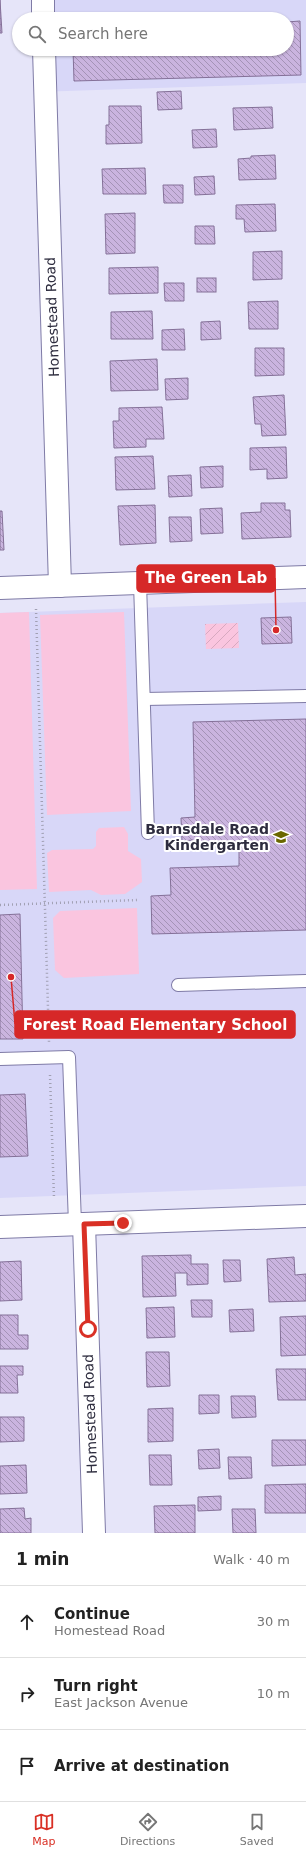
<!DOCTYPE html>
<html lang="en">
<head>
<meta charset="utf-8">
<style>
  body { margin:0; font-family:"DejaVu Sans",sans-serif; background:#f6f6f6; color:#222 }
  .stop { position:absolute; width:12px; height:12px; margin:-9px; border:3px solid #d93025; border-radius:50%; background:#fff }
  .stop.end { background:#d93025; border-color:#fff; box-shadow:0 1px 4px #0008 }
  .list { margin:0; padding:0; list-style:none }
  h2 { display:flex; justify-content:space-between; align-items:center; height:52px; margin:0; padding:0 16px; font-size:17px }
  h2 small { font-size:13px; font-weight:400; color:#767676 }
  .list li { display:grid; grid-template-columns:26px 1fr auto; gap:12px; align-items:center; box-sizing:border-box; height:72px; padding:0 16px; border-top:1px solid #e0e0e0 }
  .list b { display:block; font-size:15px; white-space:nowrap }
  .list p { margin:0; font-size:13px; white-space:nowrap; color:#767676 }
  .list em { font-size:13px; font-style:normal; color:#767676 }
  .icon { flex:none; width:22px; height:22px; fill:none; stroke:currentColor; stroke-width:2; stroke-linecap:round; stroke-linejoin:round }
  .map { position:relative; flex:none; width:306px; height:1533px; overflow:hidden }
  .search { position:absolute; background:#fff; box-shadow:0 1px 3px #0004; left:12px; right:12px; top:12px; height:44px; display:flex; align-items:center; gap:10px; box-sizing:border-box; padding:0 14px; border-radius:22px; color:#767676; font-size:15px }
  .sheet { height:268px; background:#fff }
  nav { display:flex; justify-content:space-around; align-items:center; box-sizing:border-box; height:56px; border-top:1px solid #e0e0e0; background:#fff; font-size:11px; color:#767676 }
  nav a { display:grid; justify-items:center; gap:2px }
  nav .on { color:#d93025 }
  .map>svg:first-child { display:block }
</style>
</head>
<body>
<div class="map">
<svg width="306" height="1533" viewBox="0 0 306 1533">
  <defs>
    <pattern id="garden-furrows" width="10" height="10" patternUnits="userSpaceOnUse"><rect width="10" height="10" fill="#fac5df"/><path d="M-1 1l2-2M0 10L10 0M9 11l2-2" fill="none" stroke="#d7a9c0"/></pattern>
    <pattern id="building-back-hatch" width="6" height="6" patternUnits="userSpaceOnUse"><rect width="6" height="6" fill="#cab4df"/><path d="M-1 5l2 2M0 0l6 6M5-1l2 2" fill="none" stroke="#a493b6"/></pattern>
  </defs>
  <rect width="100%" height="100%" fill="#e6e5f9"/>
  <g fill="#d8d7f8">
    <polygon points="34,0 306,0 306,83 36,92 35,49 287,49 287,19 35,19"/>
    <polygon points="306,602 306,1186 0,1198 0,613"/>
  </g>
  <g fill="#fac5df">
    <polygon points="29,612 37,889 0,890 0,613"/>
    <polygon points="124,612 131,811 47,815 40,615"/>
    <polygon points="124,827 128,834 128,851 141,859 142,882 125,894 101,895 91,890 49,892 47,853 52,850 93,849 96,846 96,832 99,828"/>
    <polygon points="137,908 139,974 64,978 55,970 53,918 60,911"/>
  </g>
  <polygon fill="url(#garden-furrows)" points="238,623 239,648 206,649 205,624"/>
  <g fill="url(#building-back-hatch)" stroke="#847098">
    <polygon points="0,0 2,33 0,33"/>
    <polygon points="300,21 301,75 74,81 73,49 287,49 287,22"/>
    <polygon points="181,91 182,109 158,110 157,92"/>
    <polygon points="109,106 141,106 142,143 106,144 106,125 109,125"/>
    <polygon points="272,107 273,128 234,130 233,108"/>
    <polygon points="216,129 217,147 193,148 192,130"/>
    <polygon points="275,155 276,179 239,180 238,159 251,158 251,156"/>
    <polygon points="145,168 146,194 103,194 102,169"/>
    <polygon points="214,176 215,194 195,195 194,177"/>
    <polygon points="163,185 183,185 183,203 164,203"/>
    <polygon points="275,204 276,231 245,232 244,219 236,219 236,205"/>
    <polygon points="135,213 135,253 106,254 105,214"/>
    <polygon points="195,226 214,226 215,244 195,244"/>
    <polygon points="282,251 282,279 253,280 253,252"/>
    <polygon points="158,267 158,293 109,294 109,268"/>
    <rect x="197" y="278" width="19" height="14"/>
    <polygon points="164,283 184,283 184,301 165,301"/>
    <polygon points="278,301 278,329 249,329 248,302"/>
    <polygon points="152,311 153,339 111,339 111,312"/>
    <polygon points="220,321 221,339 201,340 201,322"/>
    <polygon points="184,329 185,350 162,350 162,330"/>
    <polygon points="255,348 284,348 284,375 255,376"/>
    <polygon points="157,359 158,390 111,391 110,361"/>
    <polygon points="188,378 188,399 166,400 165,379"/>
    <polygon points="284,395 286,435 262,436 261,424 255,424 253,397"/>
    <polygon points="162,407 164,439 146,439 146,447 114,448 113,421 119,421 119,408"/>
    <polygon points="286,447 287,478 267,479 267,469 250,470 250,448"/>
    <polygon points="153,456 155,489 116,490 115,457"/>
    <polygon points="223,466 223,487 201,488 200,467"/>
    <polygon points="191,475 192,496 169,497 168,476"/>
    <polygon points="261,503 285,503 285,510 290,510 291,537 242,539 241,513 261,512"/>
    <polygon points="155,505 156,543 120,545 118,506"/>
    <polygon points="222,508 223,533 201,534 200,509"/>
    <polygon points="0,511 2,511 4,550 0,550"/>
    <polygon points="169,517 191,517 192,541 170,542"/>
    <polygon points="291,617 292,643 262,644 261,618"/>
    <polygon points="306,719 306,930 152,934 151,896 171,895 170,868 239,866 239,846 193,848 193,840 182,841 181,818 195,817 193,722"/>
    <polygon points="20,914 23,1039 0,1039 0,915"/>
    <polygon points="25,1094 28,1156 0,1157 0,1095"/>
    <polygon points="191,1255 191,1264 208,1264 208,1284 187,1285 187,1273 175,1273 176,1296 143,1297 142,1256"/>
    <polygon points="294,1257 295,1275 306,1274 306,1301 269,1302 267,1259"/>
    <polygon points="223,1260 240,1260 241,1281 224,1282"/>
    <polygon points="21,1261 22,1300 0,1301 0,1262"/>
    <polygon points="191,1300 212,1300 212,1317 192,1317"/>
    <polygon points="174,1307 175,1337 147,1338 146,1308"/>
    <polygon points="253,1309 254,1331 230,1332 229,1310"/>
    <polygon points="0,1315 18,1315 18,1335 28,1335 28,1349 0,1349"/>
    <polygon points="306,1316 306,1355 281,1356 280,1317"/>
    <polygon points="146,1352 169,1352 170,1386 147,1387"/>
    <polygon points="0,1366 23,1366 23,1375 17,1375 18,1393 0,1393"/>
    <polygon points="276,1369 306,1369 306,1400 278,1400"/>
    <polygon points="199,1395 219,1395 219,1413 199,1414"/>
    <polygon points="231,1396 255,1396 256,1417 232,1418"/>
    <polygon points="173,1408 173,1441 148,1442 148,1409"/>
    <polygon points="0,1417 24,1417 24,1441 0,1442"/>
    <polygon points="272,1440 306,1440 306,1465 272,1466"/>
    <polygon points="219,1449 220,1468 199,1469 198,1450"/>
    <polygon points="149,1455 171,1455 172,1485 150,1485"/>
    <polygon points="228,1457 251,1457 252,1478 229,1479"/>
    <polygon points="26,1465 27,1493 0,1494 0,1466"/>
    <polygon points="306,1484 306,1513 265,1513 265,1485"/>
    <polygon points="221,1496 221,1510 198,1511 198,1497"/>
    <polygon points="195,1505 195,1533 155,1533 154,1506"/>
    <polygon points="24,1508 25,1519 31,1518 31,1533 0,1533 0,1509"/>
    <polygon points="232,1509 255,1509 256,1533 233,1533"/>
  </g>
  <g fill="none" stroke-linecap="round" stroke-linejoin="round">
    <g stroke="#7f7ba6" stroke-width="14">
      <g id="lane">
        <polyline points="140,583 148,833"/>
        <polyline points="144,699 306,696"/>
        <polyline points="178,985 306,981"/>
        <polyline points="0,1059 69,1057 75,1224"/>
      </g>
    </g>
    <g stroke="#7f7ba6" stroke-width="24">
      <g id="street">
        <polyline points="43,0 43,19"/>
        <polyline points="44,49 60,586"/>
        <polyline points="0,588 306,577"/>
        <polyline points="84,1224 94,1533"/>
        <polyline points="0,1227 306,1216"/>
      </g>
    </g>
    <g stroke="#a1a0b3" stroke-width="2.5" stroke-dasharray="1 3" stroke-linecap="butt">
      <polyline points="36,609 49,1042"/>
      <polyline points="0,905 138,900"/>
      <polyline points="50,1075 54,1198"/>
    </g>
    <use href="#lane" stroke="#fff" stroke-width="12"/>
    <use href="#street" stroke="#fff" stroke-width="22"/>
  </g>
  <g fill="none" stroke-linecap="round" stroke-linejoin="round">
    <polyline stroke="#d93025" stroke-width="5" points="88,1329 84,1224 123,1223"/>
  </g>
  <defs>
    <g id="school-bare" transform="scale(1.2)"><path d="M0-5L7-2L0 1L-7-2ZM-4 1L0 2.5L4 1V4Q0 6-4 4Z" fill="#6a6700" stroke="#fff" stroke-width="2.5" paint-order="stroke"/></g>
  </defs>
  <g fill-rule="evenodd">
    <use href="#school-bare" x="281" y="837"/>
  </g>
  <g text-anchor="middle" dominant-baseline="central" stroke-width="4" stroke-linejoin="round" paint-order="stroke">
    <g font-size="14" fill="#2d2c3e" stroke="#fff">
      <text transform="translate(52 317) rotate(-92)">Homestead Road</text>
      <text transform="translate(90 1414) rotate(-92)">Homestead Road</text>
    </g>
    <g font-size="14" font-weight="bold" fill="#2d2c3e" stroke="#fff" text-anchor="end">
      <text x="269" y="829">Barnsdale Road<tspan x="269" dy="16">Kindergarten</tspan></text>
    </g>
  </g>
  <path fill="none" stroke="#d62828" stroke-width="1.5" d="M276 630L275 578M11 977L15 1024"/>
  <g fill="#d62828" stroke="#fff" stroke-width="1.5">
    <circle cx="276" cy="630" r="4"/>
    <circle cx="11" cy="977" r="4"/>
  </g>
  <g fill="#d62828" stroke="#d62828" stroke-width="1.5">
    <rect x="137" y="565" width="138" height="27" rx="4"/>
    <rect x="15" y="1011" width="280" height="27" rx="4"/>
  </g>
  <g font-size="15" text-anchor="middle" font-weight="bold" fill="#fff">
    <text x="206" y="583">The Green Lab</text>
    <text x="155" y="1030">Forest Road Elementary School</text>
  </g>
</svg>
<div class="stop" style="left:88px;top:1329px"></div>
<div class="stop end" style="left:123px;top:1223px"></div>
<div class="search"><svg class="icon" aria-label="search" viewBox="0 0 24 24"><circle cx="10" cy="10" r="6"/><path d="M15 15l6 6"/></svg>Search here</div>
</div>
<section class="sheet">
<h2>1 min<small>Walk · 40 m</small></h2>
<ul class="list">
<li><svg class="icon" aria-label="ahead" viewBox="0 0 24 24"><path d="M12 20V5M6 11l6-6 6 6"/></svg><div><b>Continue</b><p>Homestead Road</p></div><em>30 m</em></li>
<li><svg class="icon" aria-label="right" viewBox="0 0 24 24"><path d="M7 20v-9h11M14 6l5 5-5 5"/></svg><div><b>Turn right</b><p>East Jackson Avenue</p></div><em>10 m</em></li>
<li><svg class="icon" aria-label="arrive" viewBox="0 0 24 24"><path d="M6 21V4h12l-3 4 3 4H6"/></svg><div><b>Arrive at destination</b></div></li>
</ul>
</section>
<nav>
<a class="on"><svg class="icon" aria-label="map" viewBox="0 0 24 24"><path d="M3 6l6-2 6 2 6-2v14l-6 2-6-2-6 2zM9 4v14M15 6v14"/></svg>Map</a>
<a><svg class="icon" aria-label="directions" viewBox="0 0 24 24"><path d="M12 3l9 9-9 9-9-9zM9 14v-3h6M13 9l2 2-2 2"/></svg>Directions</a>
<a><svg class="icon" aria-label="saved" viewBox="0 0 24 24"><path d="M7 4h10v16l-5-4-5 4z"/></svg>Saved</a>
</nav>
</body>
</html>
